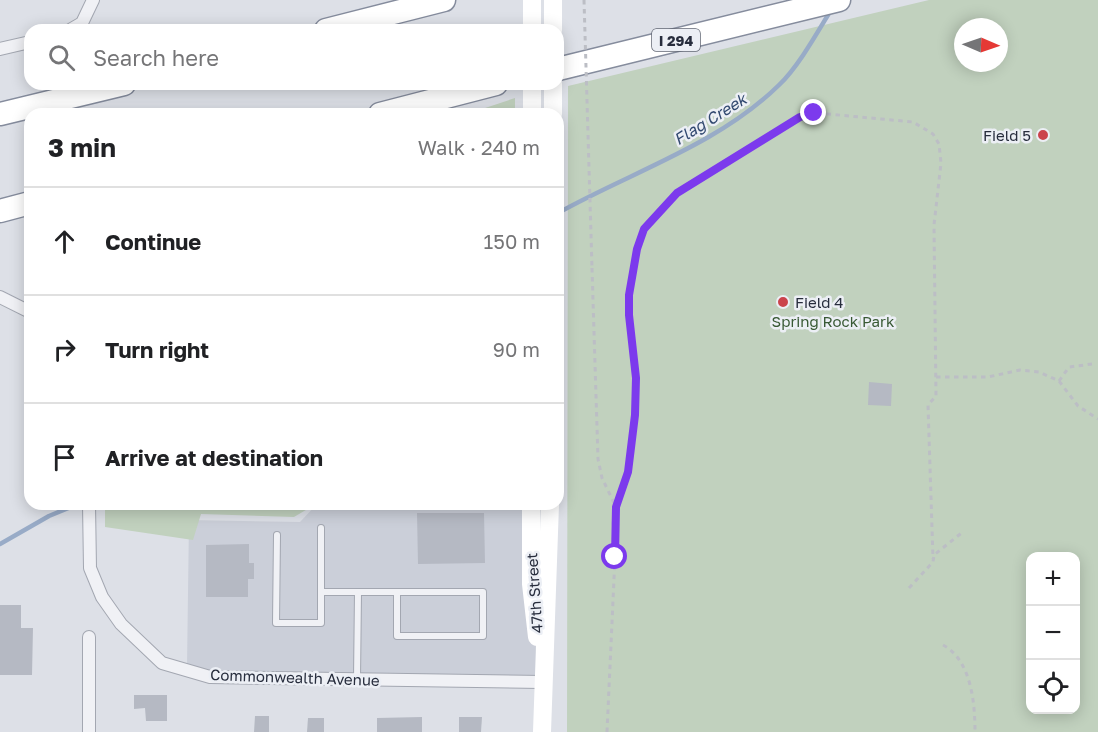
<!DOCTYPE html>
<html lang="en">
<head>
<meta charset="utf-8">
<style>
  body { margin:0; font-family:"Golos Text",sans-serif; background:#f6f6f6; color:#202124 }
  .controls { position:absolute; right:18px; bottom:18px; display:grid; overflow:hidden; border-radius:12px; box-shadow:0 3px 15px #0003 }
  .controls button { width:54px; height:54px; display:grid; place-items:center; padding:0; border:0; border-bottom:2px solid #e0e0e0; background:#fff; color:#202124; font:30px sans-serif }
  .compass { position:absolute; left:954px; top:18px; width:54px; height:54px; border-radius:50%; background:#fff; box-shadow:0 3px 15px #0003; rotate:92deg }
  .stop { position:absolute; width:18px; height:18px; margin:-14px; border:4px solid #7c3aed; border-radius:50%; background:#fff }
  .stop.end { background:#7c3aed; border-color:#fff; box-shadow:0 2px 6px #0008 }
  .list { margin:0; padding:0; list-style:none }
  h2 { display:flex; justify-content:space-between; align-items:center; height:78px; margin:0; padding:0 24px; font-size:26px }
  h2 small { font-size:20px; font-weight:400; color:#757577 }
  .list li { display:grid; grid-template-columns:39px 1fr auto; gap:18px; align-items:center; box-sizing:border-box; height:108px; padding:0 24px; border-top:2px solid #e0e0e0 }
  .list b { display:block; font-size:22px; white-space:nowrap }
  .list em { font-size:20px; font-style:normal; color:#757577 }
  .icon { flex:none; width:33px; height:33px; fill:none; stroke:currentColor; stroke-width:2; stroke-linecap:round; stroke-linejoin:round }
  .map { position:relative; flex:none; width:1098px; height:732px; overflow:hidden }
  .search { position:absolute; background:#fff; box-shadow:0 3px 15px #0003; left:24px; top:24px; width:540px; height:66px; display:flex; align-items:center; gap:15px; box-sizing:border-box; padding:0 21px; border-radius:18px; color:#757577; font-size:22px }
  .panel { position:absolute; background:#fff; box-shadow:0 3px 15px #0003; left:24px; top:108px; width:540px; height:402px; border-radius:18px }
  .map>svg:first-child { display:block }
</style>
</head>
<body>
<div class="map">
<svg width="1098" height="732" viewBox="0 0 1098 732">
  <rect width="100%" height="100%" fill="#dde0e7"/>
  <polygon fill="#cbcfd9" points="317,504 530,504 537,677 210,673 187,666 189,520 300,522"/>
  <g fill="#c1d1be" fill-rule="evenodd">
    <path d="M929,0H1098V732H567L568,86ZM963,27H999V63H963ZM1030,556H1076V710H1030Z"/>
    <polygon points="515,98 515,114 467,114"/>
    <polygon points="105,504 316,504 294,517 201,514 193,540 105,527"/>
  </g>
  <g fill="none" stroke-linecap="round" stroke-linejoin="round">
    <g stroke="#98abc7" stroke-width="4.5">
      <path d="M558,213C631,172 718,145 779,85C798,67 817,33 831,10"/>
      <polyline points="0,544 49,516 78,504"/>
    </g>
  </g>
  <g fill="#b5b9c3">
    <polygon points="869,382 892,384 891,406 868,405"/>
    <polygon points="417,513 484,513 485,563 418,564"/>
    <polygon points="249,544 249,563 254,563 254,579 248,579 248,597 206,597 206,545"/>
    <polygon points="0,605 21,605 21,628 33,628 32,675 0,675"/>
    <polygon points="134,695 167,695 167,721 146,721 145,708 134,709"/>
    <polygon points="255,716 269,716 269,732 254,732"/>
    <polygon points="422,717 422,732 377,732 377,718"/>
    <polygon points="459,717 482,717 481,732 459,732"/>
    <polygon points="308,718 324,718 324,732 307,732"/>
  </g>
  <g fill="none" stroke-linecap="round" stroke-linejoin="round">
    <g stroke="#a3a7b1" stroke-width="8">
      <g id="service">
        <polyline points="277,535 276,623 321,623 321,528"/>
        <polyline points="321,592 483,592 483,636 397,636 397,592"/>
        <polyline points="357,679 358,592"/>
      </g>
    </g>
    <g stroke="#a3a7b1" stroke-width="14">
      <g id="minor">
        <polyline points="70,30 82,23 93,0"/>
        <polyline points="0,49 30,42"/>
        <polyline points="0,297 30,312"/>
        <polyline points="89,504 90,568 102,597 121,624 162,663 210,677 542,682"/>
        <polyline points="89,637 89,732"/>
      </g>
    </g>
    <g stroke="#858c9d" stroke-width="25">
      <g id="motorway">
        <polyline points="326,30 444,0"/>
        <polyline points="558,69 839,0"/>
        <polyline points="0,114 124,84"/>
        <polyline points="380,114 496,84"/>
        <polyline points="0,211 30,203"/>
      </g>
    </g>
    <g stroke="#bcbec5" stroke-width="3" stroke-dasharray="4.5 4.5" stroke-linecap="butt">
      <polyline points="592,268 598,459 602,478 616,507"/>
      <polyline points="936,377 988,377 1020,370 1039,372 1059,381 1078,406 1098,419"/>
      <polyline points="1059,381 1069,367 1092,364"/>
      <polyline points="909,588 933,562 934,555 964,531"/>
      <path d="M943,645C971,660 975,702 975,732"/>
      <polyline points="607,732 615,557 613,523 616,507 628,472 635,415 637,378 629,315 632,271 637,249 644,229 677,193 806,114 828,114 913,122 933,134 939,144 941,163 934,225 936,396 928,405 933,559"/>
    </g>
    <use href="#service" stroke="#f0f1f5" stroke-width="6"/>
    <use href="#minor" stroke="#f0f1f5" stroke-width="12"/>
    <g stroke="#fff" stroke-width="18">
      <polyline points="553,0 553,30"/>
      <polyline points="532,30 532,0"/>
      <polyline points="553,84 553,114"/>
      <polyline points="532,114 532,84"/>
      <polyline points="531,504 531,584 537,637"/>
      <polyline points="542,732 550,504"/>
    </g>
    <use href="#motorway" stroke="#fff" stroke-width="22"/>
    <polyline stroke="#bcbec5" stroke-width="3" stroke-dasharray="4.5 4.5" stroke-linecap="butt" points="584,0 592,268"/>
  </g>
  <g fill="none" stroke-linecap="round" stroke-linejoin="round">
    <polyline stroke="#7c3aed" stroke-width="8" points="615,557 616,507 628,472 635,415 636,378 629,315 629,295 637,249 644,229 677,193 800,117 814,113"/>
  </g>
  <g fill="#cb434c" stroke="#eceff5" stroke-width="2">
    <circle cx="1043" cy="135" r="6"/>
    <circle cx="783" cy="302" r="6"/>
  </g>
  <g text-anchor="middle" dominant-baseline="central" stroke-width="5" stroke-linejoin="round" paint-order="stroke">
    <rect fill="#eceff5" stroke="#626774" stroke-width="1.5" x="652" y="29" width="48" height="22" rx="4.5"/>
    <g font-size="14" font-weight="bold" fill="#272d3d">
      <text x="676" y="40">I 294</text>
    </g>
    <g font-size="15" fill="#272d3d" stroke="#eceff5" text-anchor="end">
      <text x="1031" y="135">Field 5</text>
      <text x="795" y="302" text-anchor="start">Field 4</text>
    </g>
    <g font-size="15" fill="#385934" stroke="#eceff5">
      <text x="833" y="321">Spring Rock Park</text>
    </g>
    <g font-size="15" fill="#272d3d" stroke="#eceff5">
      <text transform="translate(534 593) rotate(-94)">47th Street</text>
      <text transform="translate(295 677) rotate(2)">Commonwealth Avenue</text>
    </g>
    <g font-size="16" font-style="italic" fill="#324970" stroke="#eceff5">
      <text transform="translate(710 119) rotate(-32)">Flag Creek</text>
    </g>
  </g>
</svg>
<div class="controls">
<button>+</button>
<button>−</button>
<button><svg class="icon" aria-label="locate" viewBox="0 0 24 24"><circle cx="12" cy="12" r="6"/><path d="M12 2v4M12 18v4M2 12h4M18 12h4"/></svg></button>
</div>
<svg class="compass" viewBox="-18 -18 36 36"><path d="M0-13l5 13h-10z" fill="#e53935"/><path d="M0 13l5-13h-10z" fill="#757577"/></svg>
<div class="stop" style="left:615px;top:557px"></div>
<div class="stop end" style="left:814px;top:113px"></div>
<div class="search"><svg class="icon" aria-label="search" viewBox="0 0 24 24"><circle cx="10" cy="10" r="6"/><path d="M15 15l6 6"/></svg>Search here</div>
<section class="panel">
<h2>3 min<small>Walk · 240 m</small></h2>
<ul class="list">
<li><svg class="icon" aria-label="ahead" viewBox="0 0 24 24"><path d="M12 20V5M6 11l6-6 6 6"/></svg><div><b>Continue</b></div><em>150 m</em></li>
<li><svg class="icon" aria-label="right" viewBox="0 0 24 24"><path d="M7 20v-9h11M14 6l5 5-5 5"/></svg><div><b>Turn right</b></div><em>90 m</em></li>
<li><svg class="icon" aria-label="arrive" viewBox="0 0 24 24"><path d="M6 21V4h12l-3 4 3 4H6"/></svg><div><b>Arrive at destination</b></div></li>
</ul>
</section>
</div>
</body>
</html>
